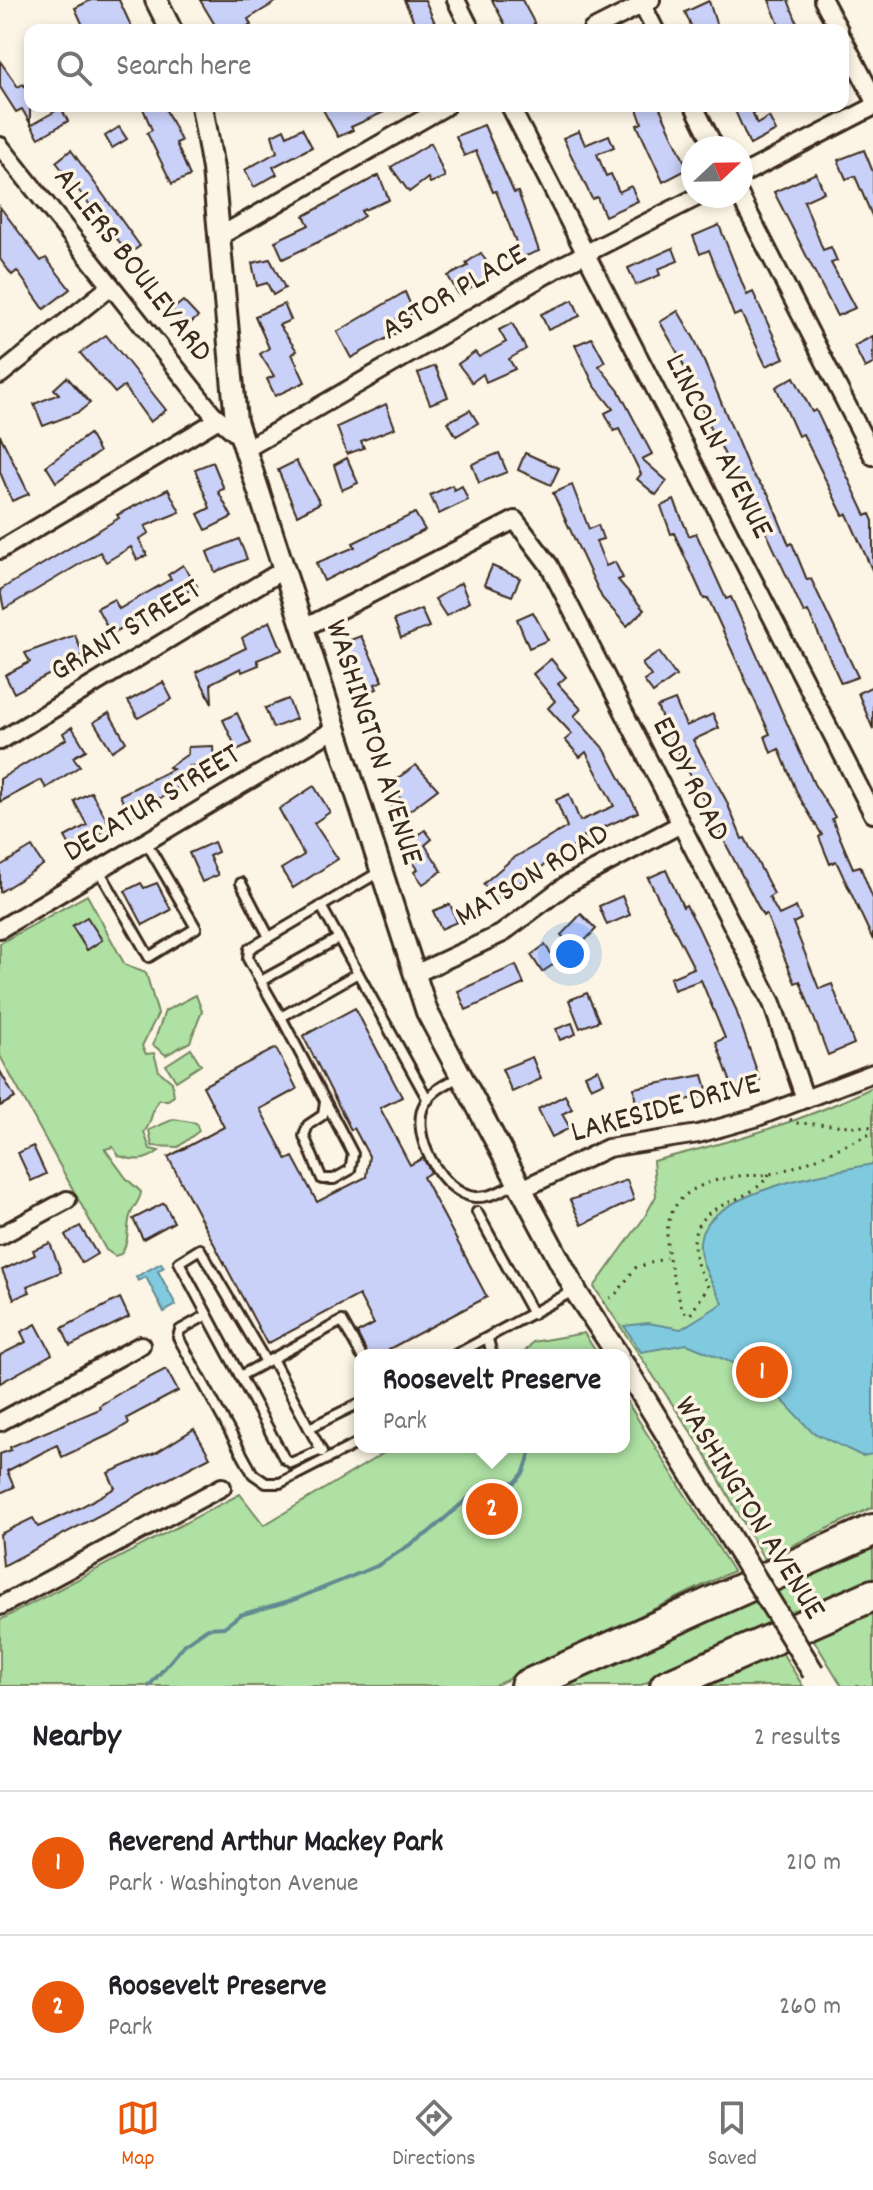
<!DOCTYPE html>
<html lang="en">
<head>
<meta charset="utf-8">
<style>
  body { margin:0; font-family:Dekko,sans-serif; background:#f2f2f2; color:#202124 }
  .compass { position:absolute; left:681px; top:136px; width:72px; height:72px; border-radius:50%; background:#fff; box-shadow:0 4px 12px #0003; rotate:68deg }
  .you { position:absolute; left:570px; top:954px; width:28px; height:28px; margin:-20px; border:6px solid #fff; border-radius:50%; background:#1a73e8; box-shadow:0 0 0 12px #1a73e833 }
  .badge { display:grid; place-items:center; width:52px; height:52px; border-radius:50%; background:#ea580c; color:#fff; font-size:26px; font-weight:700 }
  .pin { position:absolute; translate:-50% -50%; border:4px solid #fff; box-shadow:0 2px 8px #0006 }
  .popup { position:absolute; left:354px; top:1349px; width:276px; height:104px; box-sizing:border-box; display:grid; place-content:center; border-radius:16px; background:#fff; filter:drop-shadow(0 2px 6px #0005); font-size:26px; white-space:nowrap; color:#757577 }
  .popup b { font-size:30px; color:#202124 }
  .popup::after { content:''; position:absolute; left:50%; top:100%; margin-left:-16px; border:16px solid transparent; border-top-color:#fff }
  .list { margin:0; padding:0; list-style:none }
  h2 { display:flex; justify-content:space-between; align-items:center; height:104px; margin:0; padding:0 32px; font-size:34px }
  h2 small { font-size:26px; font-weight:400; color:#757577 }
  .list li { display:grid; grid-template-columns:52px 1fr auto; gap:24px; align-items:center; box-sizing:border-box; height:144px; padding:0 32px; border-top:2px solid #e0e0e0 }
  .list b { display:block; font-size:30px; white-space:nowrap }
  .list p { margin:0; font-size:26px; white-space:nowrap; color:#757577 }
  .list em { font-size:26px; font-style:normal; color:#757577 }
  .icon { flex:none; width:44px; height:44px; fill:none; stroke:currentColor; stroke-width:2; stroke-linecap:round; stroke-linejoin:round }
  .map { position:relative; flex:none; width:873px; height:1686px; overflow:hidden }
  .search { position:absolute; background:#fff; box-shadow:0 4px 12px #0003; left:24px; right:24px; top:24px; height:88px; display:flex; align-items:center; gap:20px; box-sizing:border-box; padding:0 28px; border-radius:16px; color:#757577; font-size:30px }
  .sheet { height:392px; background:#fff }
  nav { display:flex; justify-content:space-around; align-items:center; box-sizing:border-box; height:112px; border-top:2px solid #e0e0e0; background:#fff; font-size:22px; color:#757577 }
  nav a { display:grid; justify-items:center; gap:4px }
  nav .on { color:#ea580c }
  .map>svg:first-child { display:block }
</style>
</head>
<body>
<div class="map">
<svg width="873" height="1686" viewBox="0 0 873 1686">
  <rect width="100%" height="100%" fill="#fcf5e5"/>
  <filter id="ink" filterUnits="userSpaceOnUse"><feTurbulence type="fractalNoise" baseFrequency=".0125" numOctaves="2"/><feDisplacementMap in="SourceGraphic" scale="16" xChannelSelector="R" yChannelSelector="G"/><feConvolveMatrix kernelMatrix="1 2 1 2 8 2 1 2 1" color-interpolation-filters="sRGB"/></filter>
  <g filter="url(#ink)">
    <g fill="#aee1a3" stroke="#748660" stroke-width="2">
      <path d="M87,895L125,965L146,973L158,1014L142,1046L146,1054L154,1053L159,1071L172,1082L174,1096L168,1100H159C150,1111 153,1122 144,1132L150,1149L159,1151C145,1162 135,1161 119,1156L113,1147L105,1149L126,1178L141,1192C140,1202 133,1206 130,1216C126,1230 130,1241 121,1254L115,1256L106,1250L0,1056V943Z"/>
      <polygon points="196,995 202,1011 190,1042 166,1055 153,1045 165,1011"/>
      <polygon points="191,1049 201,1065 176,1081 166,1065"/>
      <path d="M873,1087V1507L764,1559L701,1447L594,1287L644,1218L656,1196L653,1161C729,1142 803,1122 873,1087Z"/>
      <polygon points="174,1119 196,1123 199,1131 178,1147 152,1146 149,1130"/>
      <polygon points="584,1333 598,1355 522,1355 533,1342"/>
      <polygon points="624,1397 733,1571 494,1686 0,1686 0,1620 240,1494 264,1525 394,1447 624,1447"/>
      <polygon points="873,1540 873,1581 639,1686 555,1686"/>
      <polygon points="873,1611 873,1686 842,1686 812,1637"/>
      <polygon points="781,1651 803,1686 708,1686"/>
    </g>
    <g fill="#80cae0" stroke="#648a92" stroke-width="2">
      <path d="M873,1164V1454L862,1456L812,1432L757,1373L687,1344L641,1352L624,1326L648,1323L681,1329L723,1303C712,1283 691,1252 704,1229C725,1189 831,1172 873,1164Z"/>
      <polygon points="161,1263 164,1267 158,1271 176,1305 164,1312 146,1277 138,1281 136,1277"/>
    </g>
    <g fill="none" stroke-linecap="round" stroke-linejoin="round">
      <polyline stroke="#648a92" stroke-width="4" points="149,1686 185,1644 208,1628 224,1627 240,1615 296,1599 377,1566 428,1533 482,1486 516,1482 524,1472 532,1447"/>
    </g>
    <g fill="#cad1f9" stroke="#3b2a1e" stroke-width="2">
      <polygon points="91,0 119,0 133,30 85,30 75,8"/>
      <polygon points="200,0 279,0 248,19 251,25 241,30 218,30"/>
      <polygon points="404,0 425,0 438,30 418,30"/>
      <polygon points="492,0 522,0 535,24 524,30 508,30"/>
      <polygon points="769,0 788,0 800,30 781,30"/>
      <polygon points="709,1 718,30 693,30 685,12"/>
      <polygon points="0,61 18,87 23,84 30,94 30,123 22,109 16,112 0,87"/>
      <polygon points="142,106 164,106 181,141 176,143 190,176 172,184 147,133 152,130"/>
      <polygon points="321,106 397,106 351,127 353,130 338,137"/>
      <polygon points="636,106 659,106 688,169 663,182 637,125 642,123"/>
      <polygon points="733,106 750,106 757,124 769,117 776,131 750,145"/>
      <polygon points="61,108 68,121 39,138 31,125"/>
      <polygon points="484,125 514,193 518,192 539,251 513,261 508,249 517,245 496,191 493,192 476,151 464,156 456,136"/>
      <polygon points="119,127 127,139 112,148 105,136"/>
      <polygon points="302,128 312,147 273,167 277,174 254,187 245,170 277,152 272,135 284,129 287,136"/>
      <polygon points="579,131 585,145 609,135 614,147 597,154 606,176 611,174 619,192 631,186 638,201 605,216 597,197 592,199 563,138"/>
      <polygon points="431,143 445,177 430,183 428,178 409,192 391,167"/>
      <polygon points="71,150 140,246 129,254 56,162"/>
      <polygon points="864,150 873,172 873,218 855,176 846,179 838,160"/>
      <polygon points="816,173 824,192 804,201 823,250 831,247 837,261 831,263 855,308 837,316 774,192"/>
      <polygon points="379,175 389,200 361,211 364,216 335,234 283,259 275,241 309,225 304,216"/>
      <polygon points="0,207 41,261 46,258 70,289 44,309 17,271 12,275 0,259"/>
      <polygon points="719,225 747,295 753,292 784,358 766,366 741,313 734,316 709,250 700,254 693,236"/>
      <polygon points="673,248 678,261 658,269 660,275 636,285 628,268"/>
      <polygon points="481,253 494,274 459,295 448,276 468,266 466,263"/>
      <polygon points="270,259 285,288 273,295 267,283 257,286 252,263"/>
      <polygon points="405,292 414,313 392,321 398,332 351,358 337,332"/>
      <polygon points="573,300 580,316 548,330 541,314"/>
      <polygon points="183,301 198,317 186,327 172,310"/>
      <polygon points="284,304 291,320 279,325 297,351 292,354 305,382 275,396 267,379 274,376 260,354 269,348 255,316"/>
      <polygon points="678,311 695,340 750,471 769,495 789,545 792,543 807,580 811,579 858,677 841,683 808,611 804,613 753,504 739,486 716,436 714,438 680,357 660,322"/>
      <polygon points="512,323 526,349 509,359 515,369 486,382 483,374 472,382 458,364 475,352 479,357 506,342 499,330"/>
      <polygon points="106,335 166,410 150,422 124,386 115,393 80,353"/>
      <polygon points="873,336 873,364 865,368 854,346"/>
      <polygon points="592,338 605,362 599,366 619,391 652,454 642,459 667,481 656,495 637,479 641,474 619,429 614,431 605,413 613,409 594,385 575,345"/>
      <polygon points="435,366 448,397 430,404 418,373"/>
      <polygon points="67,377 90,403 79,412 43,426 34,404 59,394 54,389"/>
      <polygon points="794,377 812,412 816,410 866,516 870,514 873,521 873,572 847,514 843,515 803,434 798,436 776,387"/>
      <polygon points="386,404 395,428 361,441 364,448 347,454 337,427"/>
      <polygon points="470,410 478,423 456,436 448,422"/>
      <polygon points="89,434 99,452 56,482 46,466"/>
      <polygon points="0,435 29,494 12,501 0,472"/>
      <polygon points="499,453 507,472 479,483 472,464"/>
      <polygon points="525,453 559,468 551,485 518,470"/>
      <polygon points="347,458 358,483 342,490 334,465"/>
      <polygon points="296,461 320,503 297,515 278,470"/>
      <polygon points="213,462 224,489 218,491 232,517 206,530 198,514 210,508 195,469"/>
      <polygon points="452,485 454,490 462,486 468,500 439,514 430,495"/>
      <polygon points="572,485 589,529 598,525 603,539 596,541 606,566 615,562 623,578 618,580 644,610 627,626 602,598 553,493"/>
      <polygon points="168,489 180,512 145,526 149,533 139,539 147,555 137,560 131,547 106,562 100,552 4,609 0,590 119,518 117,515"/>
      <polygon points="674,500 689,536 696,533 726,599 731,597 814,784 835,817 832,819 853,868 860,866 873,899 873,940 836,861 830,864 819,837 822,835 798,795 779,749 771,753 765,736 770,734 708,598 704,599 674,533 671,534 661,506"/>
      <polygon points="415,513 425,530 324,581 316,563 355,547 353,543"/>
      <polygon points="239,539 247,559 215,572 207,552"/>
      <polygon points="183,565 197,586 111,634 97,608 114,599 119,609 171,579 168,575"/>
      <polygon points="492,566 520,578 512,596 484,585"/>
      <polygon points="461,583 469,602 446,616 435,599"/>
      <polygon points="421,609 429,627 401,638 394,620"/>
      <polygon points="533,612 548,640 529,648 517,619"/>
      <polygon points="270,621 282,650 257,660 259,665 242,672 241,668 211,683 212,703 196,672 246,648 242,638"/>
      <polygon points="75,635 83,655 54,667 56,671 14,693 5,675 30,662 25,653"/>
      <polygon points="361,636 383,681 375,684 377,689 360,696 342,643"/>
      <polygon points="659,652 676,676 653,693 644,681 651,676 642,664"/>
      <polygon points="551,659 566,677 558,684 581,709 574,716 605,750 638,812 584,836 586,842 548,857 550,861 497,900 483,884 512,859 567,827 556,800 569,794 580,821 614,806 586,752 580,757 565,740 572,734 548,708 555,701 533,674"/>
      <polygon points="163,682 172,699 138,718 128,701"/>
      <polygon points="873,686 873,729 858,693"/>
      <polygon points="288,699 296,719 273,728 265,708"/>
      <polygon points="675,700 686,726 713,714 719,728 693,740 726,800 742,839 745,838 774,894 769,897 779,915 796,907 801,919 793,923 819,989 832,984 854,1044 828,1055 800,981 795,983 766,914 763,916 667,730 657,707"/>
      <polygon points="109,713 126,742 112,751 94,722"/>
      <polygon points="237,713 251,743 237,750 223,720"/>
      <polygon points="72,727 86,750 73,757 80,766 46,788 41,780 0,802 0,779 66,739 63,733"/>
      <polygon points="213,746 214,765 190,766 195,774 169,794 145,805 147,810 129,817 120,795 173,769 169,767 188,754 188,747"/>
      <polygon points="416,765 438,789 401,817 391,805 400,798 388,785"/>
      <polygon points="314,786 330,812 314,823 338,859 293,888 281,869 304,855 279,809"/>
      <polygon points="91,792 111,827 72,849 65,837 87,825 74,801"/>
      <polygon points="425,830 432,839 425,845 442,871 423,884 414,872 418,869 402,848"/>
      <polygon points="214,842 218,852 209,856 218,875 202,882 189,853"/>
      <polygon points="32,847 43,865 0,892 0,866"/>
      <polygon points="666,870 683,907 686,905 698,927 735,1007 760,1080 734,1091 716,1042 725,1038 701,980 674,990 670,978 694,968 648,878"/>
      <polygon points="141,883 144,888 157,883 171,910 143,925 125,891"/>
      <polygon points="622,896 630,915 607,925 599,906"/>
      <polygon points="450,904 457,922 441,929 433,911"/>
      <polygon points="581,914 596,929 576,950 561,935"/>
      <polygon points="87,917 102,940 87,950 72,926"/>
      <polygon points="545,945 557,962 542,972 531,955"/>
      <polygon points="516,965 524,984 466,1010 458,991"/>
      <polygon points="587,993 599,1021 580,1028 569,1000"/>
      <polygon points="355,1008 402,1097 380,1108 410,1165 423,1158 431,1172 423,1177 487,1297 389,1349 392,1355 368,1355 357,1333 374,1324 359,1295 267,1344 168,1157 224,1127 203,1086 276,1048 297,1089 260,1109 287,1160 293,1157 317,1202 366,1177 369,1156 354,1128 351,1130 303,1036"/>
      <polygon points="572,1023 576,1034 560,1040 556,1029"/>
      <polygon points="532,1057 541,1079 512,1092 502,1069"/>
      <polygon points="598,1069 604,1082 591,1088 585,1075"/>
      <polygon points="0,1071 15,1098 0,1106"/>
      <polygon points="703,1075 709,1096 636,1108 634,1088"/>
      <polygon points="565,1095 572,1109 562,1114 570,1128 552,1137 538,1109"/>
      <polygon points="33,1146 46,1174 31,1181 18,1153"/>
      <polygon points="627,1180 634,1200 582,1225 570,1200"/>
      <polygon points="164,1203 174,1222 143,1239 133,1219"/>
      <polygon points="80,1226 97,1254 82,1263 65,1235"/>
      <polygon points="50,1243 61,1272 27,1286 30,1292 14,1299 2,1270 35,1255 33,1250"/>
      <polygon points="120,1298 129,1317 70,1346 62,1328"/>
      <polygon points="36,1324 52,1354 0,1383 0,1355 26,1342 21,1332"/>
      <polygon points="166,1369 178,1391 127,1418 129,1423 109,1435 62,1457 57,1445 7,1471 14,1487 0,1493 0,1454 11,1450 10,1447 100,1409 99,1406 123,1391"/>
      <polygon points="194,1429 210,1457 3,1566 0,1534 33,1518 38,1527 79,1508 115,1488 108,1473 157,1452"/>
    </g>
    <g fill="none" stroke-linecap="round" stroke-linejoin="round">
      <g stroke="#3b2a1e" stroke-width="14">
        <g id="service">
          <polyline points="99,870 149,957 196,928 146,842"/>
          <polyline points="241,883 269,937"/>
          <polyline points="321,906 428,1100"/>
          <polyline points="358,973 281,1017 248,959 249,949 381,871"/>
          <polyline points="261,981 339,938"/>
          <polyline points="281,1017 353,1154 350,1170 334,1179 322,1179 304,1136 308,1125 323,1115 325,1102"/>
          <path d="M459,1077C446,1084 433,1090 425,1103C408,1133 442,1194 475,1197C490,1198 503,1190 516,1183"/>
          <polyline points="477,1212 533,1314"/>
          <polyline points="207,1315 180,1330 178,1337 253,1474 266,1483 280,1483 360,1442"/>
          <polyline points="488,1339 492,1355"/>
          <polyline points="455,1355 575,1290"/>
          <polyline points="272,1359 309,1428"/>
          <polyline points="266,1362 200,1249 179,1262 284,1458 291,1463 321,1450"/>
          <polyline points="240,1376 342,1321 361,1355"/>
          <polyline points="322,1452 309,1428 360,1403"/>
        </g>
      </g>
      <g stroke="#3b2a1e" stroke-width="22">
        <g id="minor">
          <polyline points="456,0 471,30"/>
          <polyline points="640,0 655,30"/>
          <polyline points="823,0 839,30"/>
          <polyline points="592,30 651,0"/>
          <polyline points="843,39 873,97"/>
          <polyline points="510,106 873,814"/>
          <polyline points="694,106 715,148"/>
          <polyline points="0,146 212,413 240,437"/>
          <polyline points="741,175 873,107"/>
          <polyline points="740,196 873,456"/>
          <polyline points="220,236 446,106"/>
          <polyline points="0,375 111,286"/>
          <polyline points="244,450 561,266 699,196"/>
          <polyline points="0,550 219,419"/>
          <polyline points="304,628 515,520 549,565 772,1003 805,1099"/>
          <polyline points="0,741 283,570"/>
          <polyline points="0,929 335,729"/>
          <polyline points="415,974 501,934 566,885 679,825"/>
          <polyline points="522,1189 608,1148 698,1134 755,1118 873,1073"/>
          <polyline points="0,1236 67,1200"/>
          <polyline points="0,1422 141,1345"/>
          <polyline points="0,1606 222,1487"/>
        </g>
      </g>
      <g stroke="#3b2a1e" stroke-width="26">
        <g id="tertiary">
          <polyline points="156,0 171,30"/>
          <polyline points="202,106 213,169 236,421 427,1012 578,1295 618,1355"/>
          <polyline points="624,1365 728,1534"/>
        </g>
      </g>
      <g stroke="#3b2a1e" stroke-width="36">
        <g id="motorway">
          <polyline points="526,1686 873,1530"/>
          <polyline points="666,1686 873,1595"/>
        </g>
      </g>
      <g stroke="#3b2a1e" stroke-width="3" stroke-dasharray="2 6" stroke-linecap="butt">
        <polyline points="790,1119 795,1123 873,1127"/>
        <path d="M769,1174C748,1211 679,1196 697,1263C699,1271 705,1279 708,1287L690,1315L683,1311C665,1250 644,1192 732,1177C744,1174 757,1177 769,1174C804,1167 840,1146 873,1133"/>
        <polyline points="603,1303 618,1292 635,1268 666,1258"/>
      </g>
      <use href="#service" stroke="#fcf5e5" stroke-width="8"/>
      <use href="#minor" stroke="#fcf5e5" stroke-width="16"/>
      <use href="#tertiary" stroke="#fcf5e5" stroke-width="20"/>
      <use href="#motorway" stroke="#fcf5e5" stroke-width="30"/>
      <g stroke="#3b2a1e" stroke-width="26" stroke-linecap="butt">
        <polyline id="tertiary-bridge" points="728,1534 813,1672"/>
      </g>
      <use href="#tertiary-bridge" stroke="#fcf5e5" stroke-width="20"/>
    </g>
  </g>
  <g text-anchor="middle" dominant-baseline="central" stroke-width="7" stroke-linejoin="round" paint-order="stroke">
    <g font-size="32" fill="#3b2a1e" stroke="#fcf5e5">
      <text transform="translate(131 266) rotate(52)">ALLERS BOULEVARD</text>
      <text transform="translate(455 294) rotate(-30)">ASTOR PLACE</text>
      <text transform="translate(717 447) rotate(63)">LINCOLN AVENUE</text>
      <text transform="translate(127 632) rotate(-31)">GRANT STREET</text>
      <text transform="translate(372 743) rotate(72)">WASHINGTON AVENUE</text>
      <text transform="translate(689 780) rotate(63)">EDDY ROAD</text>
      <text transform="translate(153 805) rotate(-31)">DECATUR STREET</text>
      <text transform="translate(533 877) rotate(-31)">MATSON ROAD</text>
      <text transform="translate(666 1110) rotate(-15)">LAKESIDE DRIVE</text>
      <text transform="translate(748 1509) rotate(58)">WASHINGTON AVENUE</text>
    </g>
  </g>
</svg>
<svg class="compass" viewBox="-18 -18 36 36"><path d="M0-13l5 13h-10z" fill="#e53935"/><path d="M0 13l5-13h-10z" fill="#757577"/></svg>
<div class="you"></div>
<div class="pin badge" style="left:762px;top:1372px">1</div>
<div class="pin badge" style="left:492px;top:1509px">2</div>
<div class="popup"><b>Roosevelt Preserve</b>Park</div>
<div class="search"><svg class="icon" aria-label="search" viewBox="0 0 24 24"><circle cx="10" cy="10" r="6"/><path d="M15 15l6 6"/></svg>Search here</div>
</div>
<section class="sheet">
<h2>Nearby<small>2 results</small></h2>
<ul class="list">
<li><span class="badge">1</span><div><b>Reverend Arthur Mackey Park</b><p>Park · Washington Avenue</p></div><em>210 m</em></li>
<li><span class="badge">2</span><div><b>Roosevelt Preserve</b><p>Park</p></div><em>260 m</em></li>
</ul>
</section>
<nav>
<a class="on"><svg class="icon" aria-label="map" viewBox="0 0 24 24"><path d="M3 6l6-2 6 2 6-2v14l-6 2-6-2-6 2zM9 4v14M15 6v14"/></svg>Map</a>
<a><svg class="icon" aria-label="directions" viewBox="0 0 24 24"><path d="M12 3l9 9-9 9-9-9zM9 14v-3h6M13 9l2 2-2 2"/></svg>Directions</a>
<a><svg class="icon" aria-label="saved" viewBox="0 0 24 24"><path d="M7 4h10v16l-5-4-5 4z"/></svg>Saved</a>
</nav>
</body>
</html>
